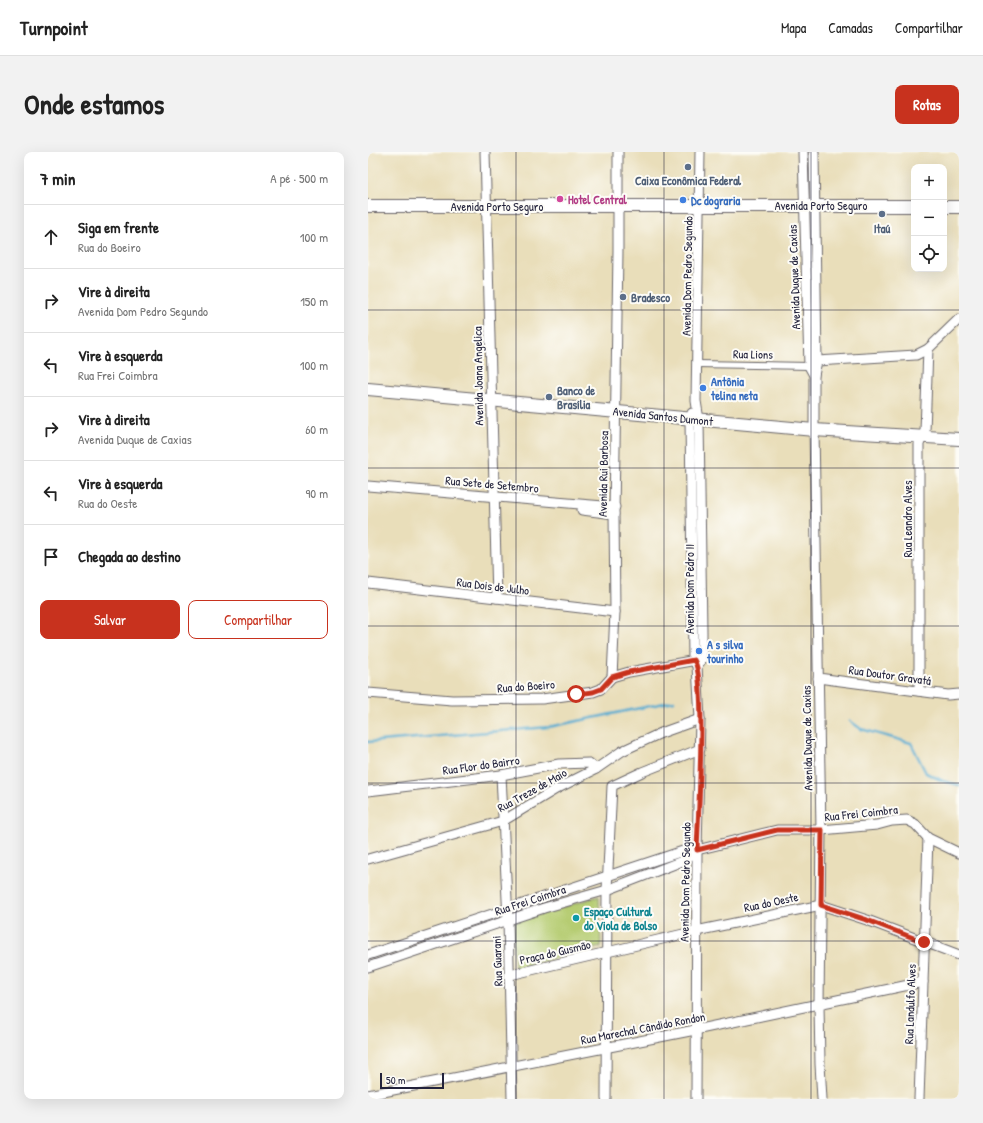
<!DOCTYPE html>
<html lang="pt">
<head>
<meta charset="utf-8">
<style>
  body { margin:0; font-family:"Patrick Hand",sans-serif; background:#f2f2f2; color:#222 }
  .controls { position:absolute; right:12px; top:12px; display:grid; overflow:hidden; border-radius:8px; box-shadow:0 4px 16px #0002 }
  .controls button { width:36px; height:36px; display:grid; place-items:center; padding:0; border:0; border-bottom:1px solid #e0e0e0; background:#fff; color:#222; font:20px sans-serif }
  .scale { position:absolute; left:12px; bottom:10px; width:64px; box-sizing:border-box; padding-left:4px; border:2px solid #22223b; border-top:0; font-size:11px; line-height:14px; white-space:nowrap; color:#22223b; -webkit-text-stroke:3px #fdfcf7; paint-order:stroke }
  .stop { position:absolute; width:12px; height:12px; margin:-9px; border:3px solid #c8321e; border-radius:50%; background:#fff }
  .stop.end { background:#c8321e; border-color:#fff; box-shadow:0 1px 4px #0008 }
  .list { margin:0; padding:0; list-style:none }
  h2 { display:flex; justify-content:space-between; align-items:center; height:52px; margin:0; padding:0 16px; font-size:17px }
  h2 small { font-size:13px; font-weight:400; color:#767676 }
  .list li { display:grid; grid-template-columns:26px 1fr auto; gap:12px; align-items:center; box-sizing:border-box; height:64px; padding:0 16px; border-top:1px solid #e0e0e0 }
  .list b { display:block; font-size:15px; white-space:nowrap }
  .list p { margin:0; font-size:13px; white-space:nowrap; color:#767676 }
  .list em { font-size:13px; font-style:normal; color:#767676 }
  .actions { display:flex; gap:8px; padding:12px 16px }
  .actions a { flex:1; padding:9px 0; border:1px solid #c8321e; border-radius:8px; text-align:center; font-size:14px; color:#c8321e }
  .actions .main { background:#c8321e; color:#fff }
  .icon { flex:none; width:22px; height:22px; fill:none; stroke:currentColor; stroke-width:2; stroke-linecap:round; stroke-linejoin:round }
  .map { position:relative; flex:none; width:591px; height:947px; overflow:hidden; border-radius:8px }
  header { display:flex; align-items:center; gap:24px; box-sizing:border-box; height:56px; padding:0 20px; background:#fff; border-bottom:1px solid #e0e0e0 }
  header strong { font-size:19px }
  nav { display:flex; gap:22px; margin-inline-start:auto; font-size:14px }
  .intro { display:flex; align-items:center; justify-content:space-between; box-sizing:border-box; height:96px; padding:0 24px }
  h1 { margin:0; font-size:28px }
  .button { padding:10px 18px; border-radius:8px; background:#c8321e; color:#fff; font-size:14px; font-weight:700 }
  main { display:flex; gap:24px; padding:0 24px }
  aside { flex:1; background:#fff; border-radius:8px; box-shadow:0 4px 16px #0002 }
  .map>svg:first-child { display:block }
</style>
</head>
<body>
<header>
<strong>Turnpoint</strong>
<nav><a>Mapa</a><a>Camadas</a><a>Compartilhar</a></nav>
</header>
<div class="intro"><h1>Onde estamos</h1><a class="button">Rotas</a></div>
<main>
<aside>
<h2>7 min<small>A pé · 500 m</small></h2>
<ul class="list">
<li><svg class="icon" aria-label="ahead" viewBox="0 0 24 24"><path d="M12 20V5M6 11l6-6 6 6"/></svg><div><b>Siga em frente</b><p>Rua do Boeiro</p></div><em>100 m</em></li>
<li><svg class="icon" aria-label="right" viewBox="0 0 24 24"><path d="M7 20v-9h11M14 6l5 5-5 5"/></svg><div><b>Vire à direita</b><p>Avenida Dom Pedro Segundo</p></div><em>150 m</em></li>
<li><svg class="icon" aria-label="left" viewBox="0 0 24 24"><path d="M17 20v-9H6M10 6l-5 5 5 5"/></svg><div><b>Vire à esquerda</b><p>Rua Frei Coimbra</p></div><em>100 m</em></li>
<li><svg class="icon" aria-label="right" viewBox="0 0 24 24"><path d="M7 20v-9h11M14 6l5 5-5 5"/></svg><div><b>Vire à direita</b><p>Avenida Duque de Caxias</p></div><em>60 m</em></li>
<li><svg class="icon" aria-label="left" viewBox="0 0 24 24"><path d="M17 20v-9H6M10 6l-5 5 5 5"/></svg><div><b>Vire à esquerda</b><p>Rua do Oeste</p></div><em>90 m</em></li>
<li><svg class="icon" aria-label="arrive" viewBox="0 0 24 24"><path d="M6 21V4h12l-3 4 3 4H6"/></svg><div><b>Chegada ao destino</b></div></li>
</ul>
<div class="actions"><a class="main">Salvar</a><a>Compartilhar</a></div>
</aside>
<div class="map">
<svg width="591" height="947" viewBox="0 0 591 947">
  <rect width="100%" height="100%" fill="#fdfcf7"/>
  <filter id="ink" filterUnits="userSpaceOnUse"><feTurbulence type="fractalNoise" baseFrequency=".025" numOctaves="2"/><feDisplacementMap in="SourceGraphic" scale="8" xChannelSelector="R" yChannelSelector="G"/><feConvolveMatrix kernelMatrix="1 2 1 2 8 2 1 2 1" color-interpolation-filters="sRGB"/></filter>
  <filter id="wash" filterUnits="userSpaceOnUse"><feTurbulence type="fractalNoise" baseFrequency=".012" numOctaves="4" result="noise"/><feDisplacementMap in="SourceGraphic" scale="16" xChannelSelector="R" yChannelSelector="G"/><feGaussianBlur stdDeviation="0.9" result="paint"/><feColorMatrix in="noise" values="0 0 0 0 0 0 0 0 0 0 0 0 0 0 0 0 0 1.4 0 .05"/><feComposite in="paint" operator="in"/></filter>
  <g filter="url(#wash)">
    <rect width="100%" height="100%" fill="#e9deba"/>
    <polygon fill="#b5cc71" stroke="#6c7756" points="231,744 233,795 147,816 144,771"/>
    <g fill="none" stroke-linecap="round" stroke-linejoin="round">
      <g stroke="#55acd1" stroke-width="2.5">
        <polyline points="482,569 493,577 543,591 558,621 575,629 591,633"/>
        <polyline points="0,590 181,575 306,549"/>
      </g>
    </g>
  </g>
  <g filter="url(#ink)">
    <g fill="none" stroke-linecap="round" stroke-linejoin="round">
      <g stroke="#686467" stroke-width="8">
        <polyline id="pedestrian" points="329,212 441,214"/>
      </g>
      <g stroke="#686467" stroke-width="11">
        <g id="minor">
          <polyline points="117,0 129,446"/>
          <polyline points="435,0 441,214 446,223"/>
          <polyline points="446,0 449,209 446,223 446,278 453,678 451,852 452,912 454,947"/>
          <polyline points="445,212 449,209 548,203 560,197 591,167"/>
          <polyline points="324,261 322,267 325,508 328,512"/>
          <polyline points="0,334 247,355"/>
          <polyline points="214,358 246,362"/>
          <polyline points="0,431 247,460"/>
          <polyline points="329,514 334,507 334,480 331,268 328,249 332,0"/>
          <polyline points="244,525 247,460 246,362 250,99 250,0"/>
          <polyline points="450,526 580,543 591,542"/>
          <polyline points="551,539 551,292 557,279 560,197"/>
          <polyline points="0,541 84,548 174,547 225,540 233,537 244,525 261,520 334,507"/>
          <polyline points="133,623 140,768 144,947"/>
          <polyline points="0,639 133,623 191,612 221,611 228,617"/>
          <polyline points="0,707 135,669 188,637 228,617 254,599 293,581 332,567"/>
          <polyline points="0,803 315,699 329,698 409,678 453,678 509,673 524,669 539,668 547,672 560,686 591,701"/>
          <polyline points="0,815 176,756 239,738 317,708 329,698"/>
          <polyline points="142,823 328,779 453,753 499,768 591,803"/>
          <polyline points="0,943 327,878 555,830"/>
          <polyline points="238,947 239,738 244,634 274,620 332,597"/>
          <polyline points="328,947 329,698 332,567 329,514"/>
          <polyline points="551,947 560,686"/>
        </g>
      </g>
      <g stroke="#686467" stroke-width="14">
        <g id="secondary">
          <polyline points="0,54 546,54"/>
          <polyline points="576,55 591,55"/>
          <polyline points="0,237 446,278 591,287"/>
        </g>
      </g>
      <use href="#pedestrian" stroke="#fff" stroke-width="6"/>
      <use href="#minor" stroke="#fff" stroke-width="9"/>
      <use href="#secondary" stroke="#fff" stroke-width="12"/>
    </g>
  </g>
  <g fill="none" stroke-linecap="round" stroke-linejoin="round" filter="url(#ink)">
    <path stroke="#c8321e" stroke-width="5" d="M208,542L225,540L233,537L244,525L261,520L326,508C339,527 330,667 329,698L409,678H454L453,753L499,768L556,790"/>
  </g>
  <path fill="none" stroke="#22223b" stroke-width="1" stroke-opacity="0.55" d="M148,0V947M296,0V947M443,0V947M0,158H591M0,316H591M0,474H591M0,631H591M0,789H591"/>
  <g fill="#5c6f8a" stroke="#fdfcf7" stroke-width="1.5">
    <circle cx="320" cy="15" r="4"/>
    <circle cx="514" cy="62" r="4"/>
    <circle cx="255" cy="145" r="4"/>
    <circle cx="181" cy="245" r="4"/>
  </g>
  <circle fill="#d1479c" stroke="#fdfcf7" stroke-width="1.5" cx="192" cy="47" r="4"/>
  <g fill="#3f7fe0" stroke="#fdfcf7" stroke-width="1.5">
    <circle cx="315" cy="48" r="4"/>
    <circle cx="335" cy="236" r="4"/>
    <circle cx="331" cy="499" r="4"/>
  </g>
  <circle fill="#0f9aa8" stroke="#fdfcf7" stroke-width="1.5" cx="208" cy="766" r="4"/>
  <g text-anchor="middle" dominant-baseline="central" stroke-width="4" stroke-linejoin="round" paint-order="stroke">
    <g font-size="12" font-weight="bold" fill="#4e5e75" stroke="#fdfcf7">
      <text x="320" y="28">Caixa Econômica Federal</text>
      <text x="514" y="76">Itaú</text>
      <text x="263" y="145" text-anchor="start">Bradesco</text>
      <text x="189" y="238" text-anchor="start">Banco de<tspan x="189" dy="14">Brasília</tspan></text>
    </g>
    <g font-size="12" font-weight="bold" fill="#b23c85" stroke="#fdfcf7" text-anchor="start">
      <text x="200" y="47">Hotel Central</text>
    </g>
    <g font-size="12" font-weight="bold" fill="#366cbe" stroke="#fdfcf7" text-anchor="start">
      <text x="323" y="48">Dc dograria</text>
      <text x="343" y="229">Antônia<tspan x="343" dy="14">telina neta</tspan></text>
      <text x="339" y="492">A s silva<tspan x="339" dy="14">tourinho</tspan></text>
    </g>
    <g font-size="12" fill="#22223b" stroke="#fdfcf7">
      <text x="453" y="53">Avenida Porto Seguro</text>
      <text x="129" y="54">Avenida Porto Seguro</text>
      <text transform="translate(319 124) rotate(-89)">Avenida Dom Pedro Segundo</text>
      <text transform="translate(426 125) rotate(-92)">Avenida Duque de Caxias</text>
      <text transform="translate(385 202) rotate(1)">Rua Lions</text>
      <text transform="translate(110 224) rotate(-91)">Avenida Joana Angelica</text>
      <text transform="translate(295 264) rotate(6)">Avenida Santos Dumont</text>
      <text transform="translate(235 322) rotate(-89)">Avenida Rui Barbosa</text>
      <text transform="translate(124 332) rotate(5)">Rua Sete de Setembro</text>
      <text transform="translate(539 367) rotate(-90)">Rua Leandro Alves</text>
      <text transform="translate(125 434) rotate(7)">Rua Dois de Julho</text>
      <text transform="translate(321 437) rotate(-90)">Avenida Dom Pedro II</text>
      <text transform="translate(522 523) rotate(8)">Rua Doutor Gravatá</text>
      <text transform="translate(158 534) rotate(-4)">Rua do Boeiro</text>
      <text transform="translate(439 586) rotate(-91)">Avenida Duque de Caxias</text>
      <text transform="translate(113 613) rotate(-8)">Rua Flor do Bairro</text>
      <text transform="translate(164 638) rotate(-29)">Rua Treze de Maio</text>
      <text transform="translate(493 661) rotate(-6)">Rua Frei Coimbra</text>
      <text transform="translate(317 730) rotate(-89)">Avenida Dom Pedro Segundo</text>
      <text transform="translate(162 748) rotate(-18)">Rua Frei Coimbra</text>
      <text transform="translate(403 750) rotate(-12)">Rua do Oeste</text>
      <text transform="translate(187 800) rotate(-13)">Praça do Gusmão</text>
      <text transform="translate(129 809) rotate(-92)">Rua Guarani</text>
      <text transform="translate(542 852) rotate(-88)">Rua Landulfo Alves</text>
      <text transform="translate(275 876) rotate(-11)">Rua Marechal Cândido Rondon</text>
    </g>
    <g font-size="12" font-weight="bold" fill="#0d838f" stroke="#fdfcf7" text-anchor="start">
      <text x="216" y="759">Espaço Cultural<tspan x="216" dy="14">do Viola de Bolso</tspan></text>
    </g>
  </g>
</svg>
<div class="controls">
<button>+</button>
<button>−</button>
<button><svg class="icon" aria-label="locate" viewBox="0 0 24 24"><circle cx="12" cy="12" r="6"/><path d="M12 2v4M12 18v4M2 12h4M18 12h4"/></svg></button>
</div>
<div class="scale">50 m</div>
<div class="stop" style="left:208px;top:542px"></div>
<div class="stop end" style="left:556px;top:790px"></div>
</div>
</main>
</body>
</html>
